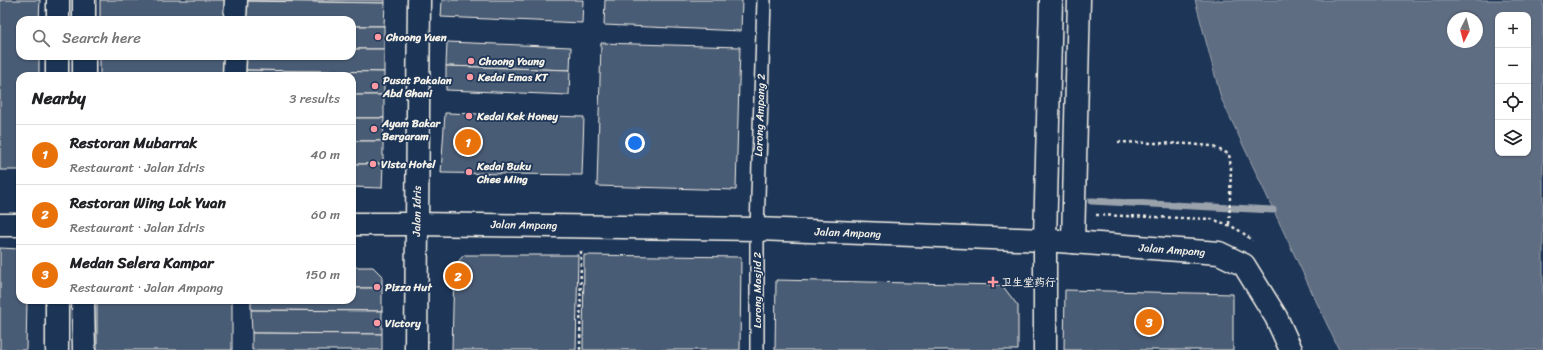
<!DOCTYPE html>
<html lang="en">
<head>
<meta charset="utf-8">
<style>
  body { margin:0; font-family:Sriracha,"LXGW WenKai TC",sans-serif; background:#f2f2f2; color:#202124 }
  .controls { position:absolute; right:12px; top:12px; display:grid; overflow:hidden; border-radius:8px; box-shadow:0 1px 3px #0004 }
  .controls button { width:36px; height:36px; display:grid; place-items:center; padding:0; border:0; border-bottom:1px solid #e0e0e0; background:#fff; color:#202124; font:20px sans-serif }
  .compass { position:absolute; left:1447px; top:12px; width:36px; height:36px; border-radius:50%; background:#fff; box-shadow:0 1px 3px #0004; rotate:186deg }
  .you { position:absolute; left:635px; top:143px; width:14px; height:14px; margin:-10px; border:3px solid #fff; border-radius:50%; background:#1a73e8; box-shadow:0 0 0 6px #1a73e833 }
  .badge { display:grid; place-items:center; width:26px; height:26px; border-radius:50%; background:#84575d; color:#fff; font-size:13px; font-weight:700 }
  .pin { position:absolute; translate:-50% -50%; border:2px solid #fff; box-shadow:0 1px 4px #0006 }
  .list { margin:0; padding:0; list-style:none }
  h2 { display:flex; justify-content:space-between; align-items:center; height:52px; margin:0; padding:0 16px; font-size:17px }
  h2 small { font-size:13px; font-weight:400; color:#757577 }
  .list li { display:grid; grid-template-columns:26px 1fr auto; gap:12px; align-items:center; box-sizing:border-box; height:60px; padding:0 16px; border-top:1px solid #e0e0e0 }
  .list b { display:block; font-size:15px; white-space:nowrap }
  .list p { margin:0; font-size:13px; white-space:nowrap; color:#757577 }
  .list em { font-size:13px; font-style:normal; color:#757577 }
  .icon { flex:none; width:22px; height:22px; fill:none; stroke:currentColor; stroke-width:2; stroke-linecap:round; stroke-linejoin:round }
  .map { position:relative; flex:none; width:1543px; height:350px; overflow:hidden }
  .search { position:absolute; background:#fff; box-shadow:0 1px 3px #0004; left:16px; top:16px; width:340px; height:44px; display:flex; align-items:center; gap:10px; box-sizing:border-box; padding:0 14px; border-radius:12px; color:#757577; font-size:15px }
  .panel { position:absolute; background:#fff; box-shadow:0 1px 3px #0004; left:16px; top:72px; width:340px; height:232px; border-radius:12px }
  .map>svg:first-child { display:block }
</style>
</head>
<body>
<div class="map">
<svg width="1543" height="350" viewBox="0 0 1543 350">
  <rect width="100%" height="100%" fill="#1d3557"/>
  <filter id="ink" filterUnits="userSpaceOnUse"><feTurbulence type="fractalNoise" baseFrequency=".025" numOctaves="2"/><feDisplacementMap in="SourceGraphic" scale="8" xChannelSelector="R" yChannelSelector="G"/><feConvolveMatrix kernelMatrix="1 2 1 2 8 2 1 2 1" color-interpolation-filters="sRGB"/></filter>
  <g filter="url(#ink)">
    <path fill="#5e6d82" stroke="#9aa2ab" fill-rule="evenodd" d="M1195,0H1543V350H1339L1221,98ZM1498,15H1528V153H1498ZM1453,18H1477V42H1453Z"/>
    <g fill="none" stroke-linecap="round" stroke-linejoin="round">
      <polyline stroke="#9aa2ab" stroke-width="7" points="1091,201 1273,210"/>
    </g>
    <g fill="#485b74" stroke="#f4f1e8">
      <polygon points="0,0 40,0 39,20 20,20 20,56 39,56 39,76 20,76 20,170 0,170"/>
      <rect x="100" y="0" width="130" height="20"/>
      <polygon points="242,0 385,0 385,3 242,1"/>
      <polygon points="442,0 583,0 582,23 441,17"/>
      <polygon points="605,0 742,0 741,31 604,25"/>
      <polygon points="242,1 385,3 384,26 352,26 352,20 242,20"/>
      <rect x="352" y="26" width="32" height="23"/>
      <polygon points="447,42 571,47 570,70 446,66"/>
      <polygon points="601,43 740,47 736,190 597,186"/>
      <polygon points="352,49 384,49 384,72 241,70 242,56 352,56"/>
      <rect x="100" y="56" width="130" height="20"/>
      <polygon points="446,66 570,70 569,95 446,90"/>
      <polygon points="241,70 384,72 384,95 352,95 352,76 241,76"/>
      <rect x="352" y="95" width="32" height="23"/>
      <polygon points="445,113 584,117 582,175 441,173"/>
      <polygon points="352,118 384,118 383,141 352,141"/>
      <rect x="352" y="141" width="31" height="23"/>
      <polygon points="352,164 383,164 382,188 352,187"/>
      <polygon points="0,248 20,249 20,300 27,300 26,350 0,350"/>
      <polygon points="464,255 578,255 576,350 452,350 454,266"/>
      <polygon points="584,255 741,257 740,350 583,350"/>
      <polygon points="352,267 373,267 382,276 382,288 352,288"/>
      <polygon points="776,280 1002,285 1018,306 1018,350 775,350"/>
      <polygon points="352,288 382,288 382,311 251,310 251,300 352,300"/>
      <polygon points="1065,290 1233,294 1233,350 1064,350"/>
      <rect x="97" y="300" width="135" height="50"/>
      <polygon points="251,310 382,311 382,334 252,333"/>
      <polygon points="252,333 382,334 382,350 252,350"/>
    </g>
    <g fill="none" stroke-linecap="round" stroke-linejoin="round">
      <g stroke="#f4f1e8" stroke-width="16">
        <polyline id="lane" points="757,350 757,229 764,0"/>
      </g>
      <g stroke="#f4f1e8" stroke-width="25">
        <g id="street">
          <polyline points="235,20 236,0"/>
          <polyline points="234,76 235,56"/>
          <polyline points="352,224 417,224 416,350"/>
          <polyline points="0,225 20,225"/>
          <polyline points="1045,240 1051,0"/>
          <polyline points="1073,242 1079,0"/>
        </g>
      </g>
      <g stroke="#f4f1e8" stroke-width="25">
        <g id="secondary">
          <polyline points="419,0 417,224 757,229 1045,240 1219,253 1244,265 1276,317 1291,350"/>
          <polyline points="1045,350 1045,240"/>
        </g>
      </g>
      <g stroke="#f4f1e8" stroke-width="25">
        <g id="highway">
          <polyline points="58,20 58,0"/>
          <polyline points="84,20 84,0"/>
          <polyline points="57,76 57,56"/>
          <polyline points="84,76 84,56"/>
          <polyline points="57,300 57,350"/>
          <polyline points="83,300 84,350"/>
        </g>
      </g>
      <g stroke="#f4f1e8" stroke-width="2.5" stroke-dasharray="3 3" stroke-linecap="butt">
        <polyline points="1118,142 1189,144 1211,146 1229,154 1231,168 1229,225"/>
        <path d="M1096,215L1211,219C1227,224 1241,229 1252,241"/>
        <polyline points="580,350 581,251"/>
      </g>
      <use href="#lane" stroke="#1d3557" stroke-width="13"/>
      <use href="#street" stroke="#1d3557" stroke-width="22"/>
      <use href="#secondary" stroke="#1d3557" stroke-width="22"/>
      <use href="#highway" stroke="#1d3557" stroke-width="22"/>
    </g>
  </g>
  <g fill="#ff9aa2" stroke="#1d3557" stroke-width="1.5">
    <circle cx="378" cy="37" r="4"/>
    <circle cx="471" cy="61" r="4"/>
    <circle cx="470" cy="77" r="4"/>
    <circle cx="375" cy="86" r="4"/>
    <circle cx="469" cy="116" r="4"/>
    <circle cx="374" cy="129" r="4"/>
    <circle cx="373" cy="164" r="4"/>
    <circle cx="469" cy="172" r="4"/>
    <path d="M991 276h4v4h4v4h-4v4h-4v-4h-4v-4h4z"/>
    <circle cx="377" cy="287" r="4"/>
    <circle cx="377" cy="323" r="4"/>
  </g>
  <g text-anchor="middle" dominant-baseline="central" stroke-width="3.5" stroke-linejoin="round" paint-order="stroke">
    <g font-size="11" font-weight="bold" fill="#f4f1e8" stroke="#1d3557" text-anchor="start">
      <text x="386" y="37">Choong Yuen</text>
      <text x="479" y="61">Choong Young</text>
      <text x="478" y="77">Kedai Emas KT</text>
      <text x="383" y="80">Pusat Pakaian<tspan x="383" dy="13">Abd Ghani</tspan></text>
      <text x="477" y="116">Kedai Kek Honey</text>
      <text x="382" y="123">Ayam Bakar<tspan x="382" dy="13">Bergaram</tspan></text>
      <text x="381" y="164">Vista Hotel</text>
      <text x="477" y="166">Kedai Buku<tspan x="477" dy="13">Chee Ming</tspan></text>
      <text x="1001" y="282">卫生堂药行</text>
      <text x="385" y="287">Pizza Hut</text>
      <text x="385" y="323">Victory</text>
    </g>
    <g font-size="11" fill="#f4f1e8" stroke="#1d3557">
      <text transform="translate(760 115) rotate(-88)">Lorong Ampang 2</text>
      <text transform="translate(417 211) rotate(-89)">Jalan Idris</text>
      <text transform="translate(524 225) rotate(1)">Jalan Ampang</text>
      <text transform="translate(848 233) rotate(2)">Jalan Ampang</text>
      <text transform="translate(1172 250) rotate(4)">Jalan Ampang</text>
      <text transform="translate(757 290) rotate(-90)">Lorong Masjid 2</text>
    </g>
  </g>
</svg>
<div class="controls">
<button>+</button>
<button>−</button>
<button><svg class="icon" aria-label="locate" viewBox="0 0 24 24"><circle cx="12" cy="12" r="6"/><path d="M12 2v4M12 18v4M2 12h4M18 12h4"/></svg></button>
<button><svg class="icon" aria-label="layers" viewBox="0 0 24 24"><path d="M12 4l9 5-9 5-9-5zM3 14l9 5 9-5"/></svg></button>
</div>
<svg class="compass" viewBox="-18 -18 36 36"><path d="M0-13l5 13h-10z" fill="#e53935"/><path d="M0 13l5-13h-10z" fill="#757577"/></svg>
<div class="you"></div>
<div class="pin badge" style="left:468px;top:142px;background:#e8710a">1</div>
<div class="pin badge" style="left:458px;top:276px;background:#e8710a">2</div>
<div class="pin badge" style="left:1149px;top:322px;background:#e8710a">3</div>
<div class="search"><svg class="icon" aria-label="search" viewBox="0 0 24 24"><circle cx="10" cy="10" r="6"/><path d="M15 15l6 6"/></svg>Search here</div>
<section class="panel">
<h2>Nearby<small>3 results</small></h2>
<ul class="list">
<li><span class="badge" style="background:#e8710a">1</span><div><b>Restoran Mubarrak</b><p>Restaurant · Jalan Idris</p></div><em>40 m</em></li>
<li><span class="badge" style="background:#e8710a">2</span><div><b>Restoran Wing Lok Yuan</b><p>Restaurant · Jalan Idris</p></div><em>60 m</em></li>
<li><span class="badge" style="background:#e8710a">3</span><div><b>Medan Selera Kampar</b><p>Restaurant · Jalan Ampang</p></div><em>150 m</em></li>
</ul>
</section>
</div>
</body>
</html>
